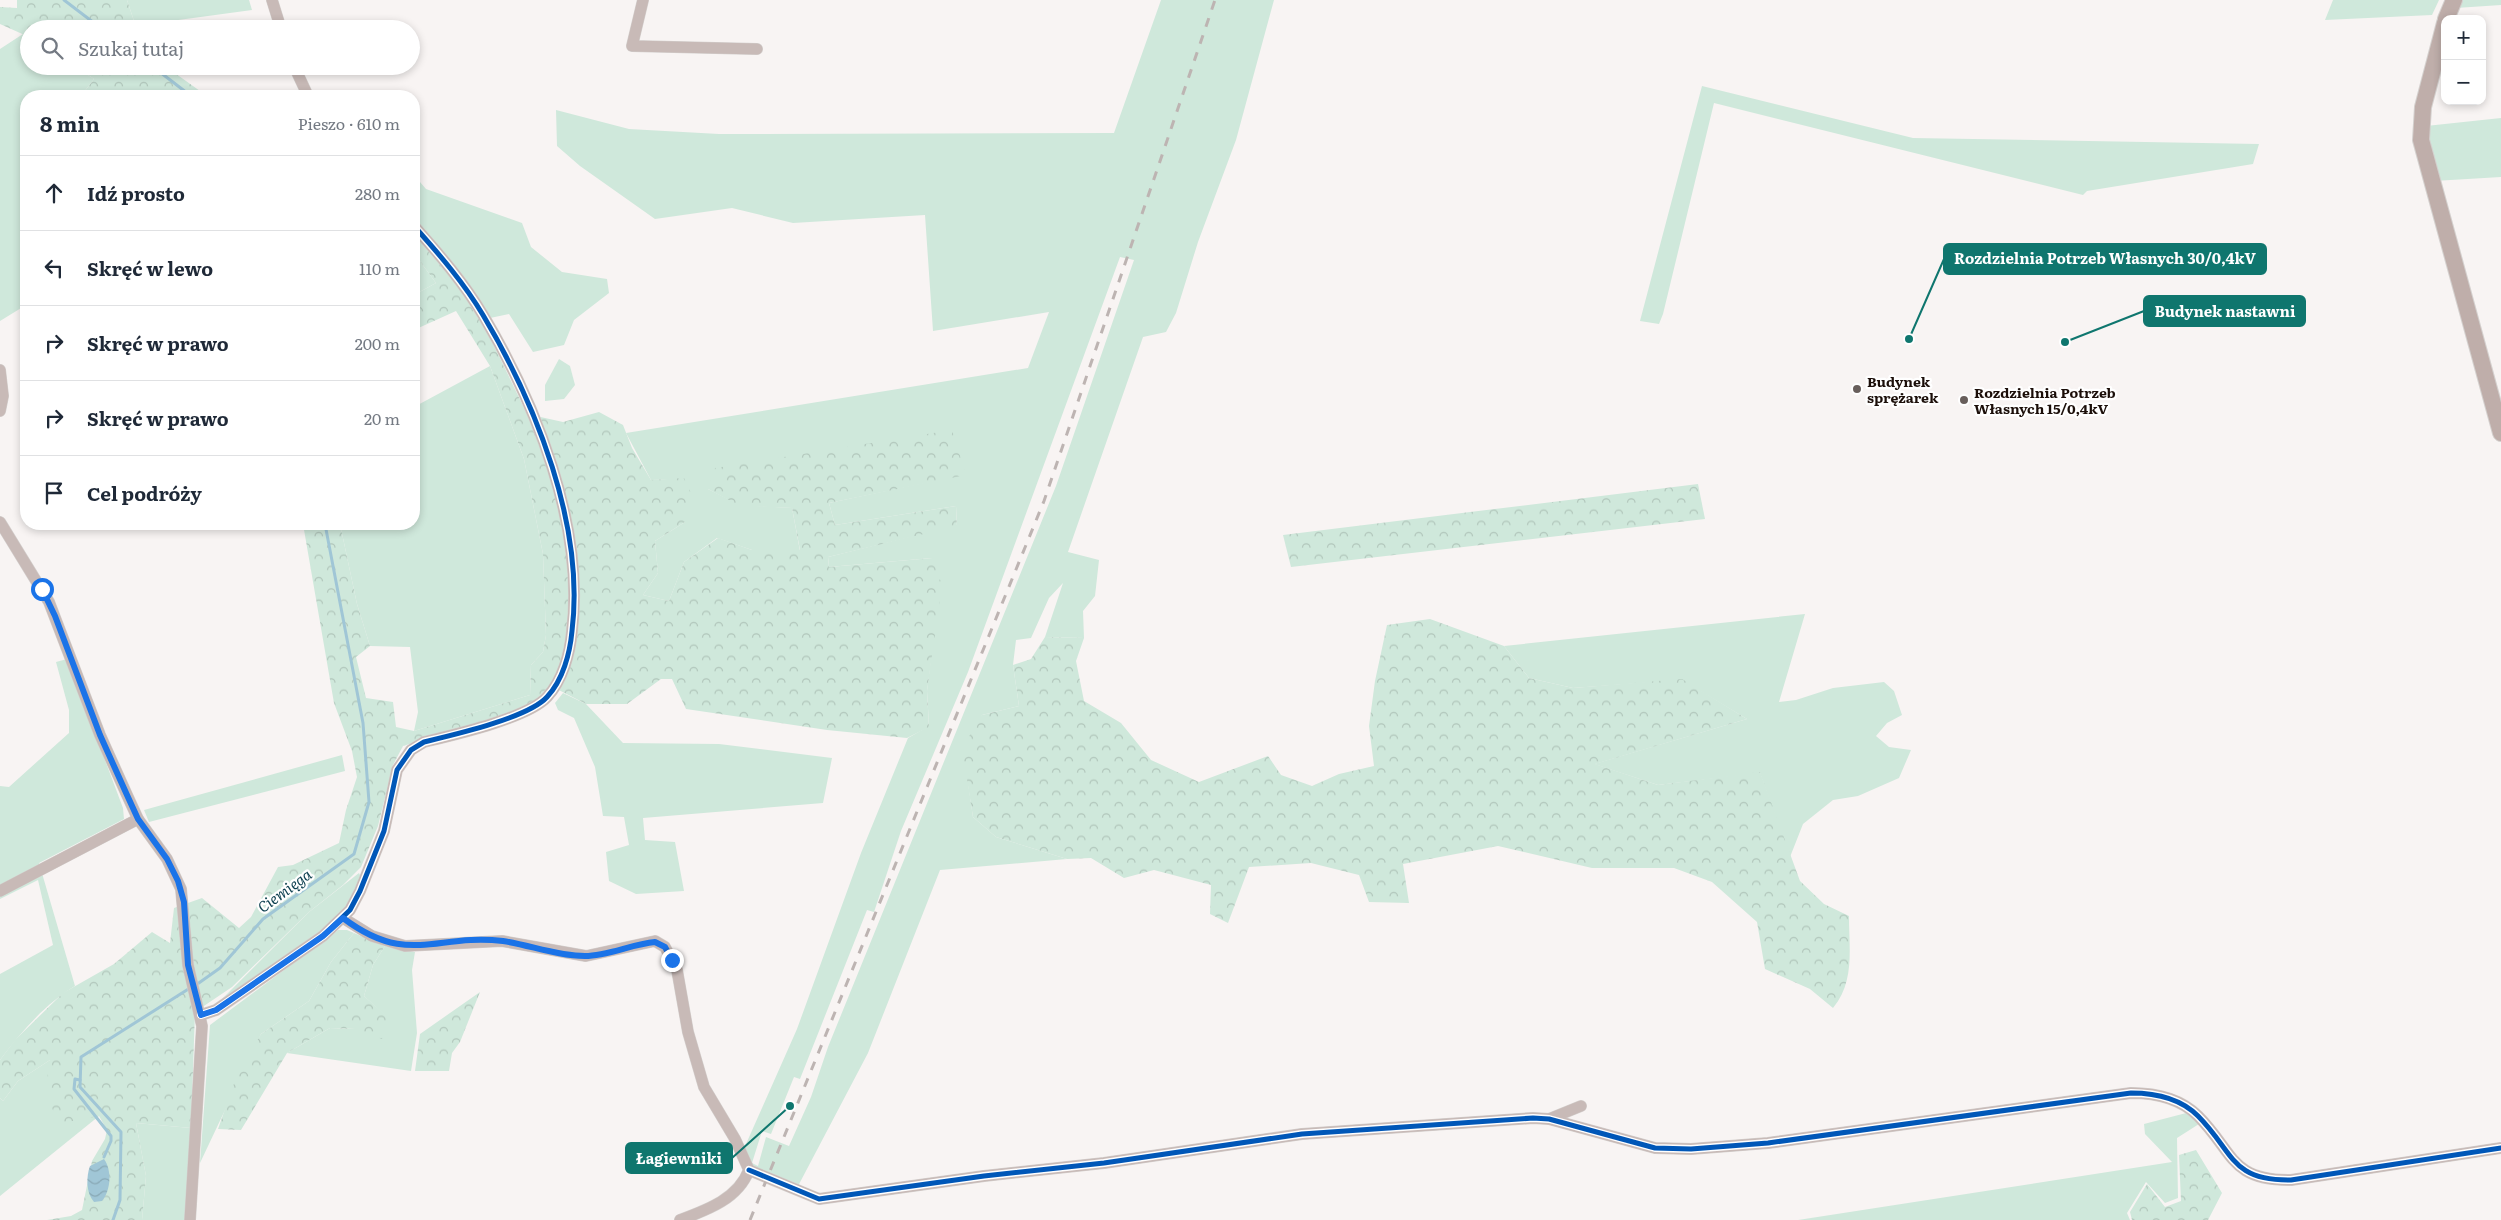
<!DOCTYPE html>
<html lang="pl">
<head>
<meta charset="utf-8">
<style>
  body { margin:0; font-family:Literata,serif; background:#f6f6f7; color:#1f2937 }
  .controls { position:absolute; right:15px; top:15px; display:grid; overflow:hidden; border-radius:10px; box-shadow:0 2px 8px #0003 }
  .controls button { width:45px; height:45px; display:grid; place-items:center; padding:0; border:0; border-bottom:1px solid #e0e1e3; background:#fff; color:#1f2937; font:25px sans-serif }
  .stop { position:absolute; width:15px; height:15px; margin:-11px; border:4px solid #1a73e8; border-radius:50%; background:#fff }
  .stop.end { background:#1a73e8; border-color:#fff; box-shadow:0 1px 5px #0008 }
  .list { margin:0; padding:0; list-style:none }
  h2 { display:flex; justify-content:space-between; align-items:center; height:65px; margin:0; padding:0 20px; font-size:21px }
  h2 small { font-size:16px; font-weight:400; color:#747a83 }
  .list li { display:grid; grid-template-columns:32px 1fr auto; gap:15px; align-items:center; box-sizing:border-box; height:75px; padding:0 20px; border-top:1px solid #e0e1e3 }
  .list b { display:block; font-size:19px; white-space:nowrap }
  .list em { font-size:16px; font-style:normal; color:#747a83 }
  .icon { flex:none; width:28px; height:28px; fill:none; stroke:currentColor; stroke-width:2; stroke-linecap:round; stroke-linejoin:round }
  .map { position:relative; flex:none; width:2501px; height:1220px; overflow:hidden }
  .search { position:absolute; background:#fff; box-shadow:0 2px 8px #0003; left:20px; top:20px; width:400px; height:55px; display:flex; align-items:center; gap:12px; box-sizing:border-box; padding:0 18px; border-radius:28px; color:#747a83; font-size:19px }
  .panel { position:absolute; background:#fff; box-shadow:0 2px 8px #0003; left:20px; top:90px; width:400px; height:440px; border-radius:20px }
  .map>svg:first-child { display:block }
</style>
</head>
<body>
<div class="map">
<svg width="2501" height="1220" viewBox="0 0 2501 1220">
  <defs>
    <pattern id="forest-crowns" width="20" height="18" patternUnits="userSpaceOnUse" patternTransform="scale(1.25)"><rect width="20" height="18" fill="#cfe8db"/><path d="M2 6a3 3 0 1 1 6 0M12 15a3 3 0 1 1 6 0" fill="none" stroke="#b1c6bb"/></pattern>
    <pattern id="water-waves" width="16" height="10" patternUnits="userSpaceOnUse" patternTransform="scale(1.25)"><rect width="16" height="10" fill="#a0c6d6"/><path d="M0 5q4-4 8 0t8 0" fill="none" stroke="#89a9b6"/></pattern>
  </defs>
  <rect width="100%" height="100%" fill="#f8f4f3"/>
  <g fill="#cfe8db" fill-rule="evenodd">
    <polygon points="127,0 249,0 252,10 171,21 134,21"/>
    <path d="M1161,0H1274L1236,140L1198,242L1176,313L1166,332L1143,337L1068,552L1099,560L1095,596L1083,611L1084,638L1045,637L1063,583L1049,598L1031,638L1016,640L1013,665L1019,706L982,715L968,783L973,817L996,837L1067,859L940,870L868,1053L797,1188L753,1171L742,1153L797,1029L861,853L908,738L929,726L927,691L933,642L932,558L829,567L828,557L957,525L956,506L835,525L829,503L966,474L708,489L740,505L792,508L800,551L752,550L717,538L684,562L669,601L643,595L658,573L655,541L685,522L684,479L651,480L626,433L1028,368L1049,312L933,331L925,215L793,223L732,208L655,219L580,166L557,146L556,110L629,129L719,134L1114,133ZM1120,257L1134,260L1056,486L828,1047L811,1097L789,1146L766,1137L758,1166L752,1163L762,1131L771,1134L794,1077L800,1079L867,910L874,912L901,831L968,672Z"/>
    <polygon points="2333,0 2439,0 2432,15 2325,20"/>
    <polygon points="2460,0 2501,0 2501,5 2456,8"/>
    <polygon points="23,34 29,37 29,66 75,66 94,79 81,96 26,96 26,305 0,321 0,49"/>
    <polygon points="1702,86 1913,138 2259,144 2253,164 2087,191 2083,195 1714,103 1663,314 1659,324 1640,321"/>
    <polygon points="2501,118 2501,177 2434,181 2426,126"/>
    <polygon points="414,175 426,189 522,223 531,247 562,272 607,279 609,293 574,320 564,345 533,352 509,314 490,318 464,277 414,218"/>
    <polygon points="414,253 436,283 414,295"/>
    <polygon points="559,359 570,366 575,385 564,399 545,401 545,385"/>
    <polygon points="490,366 524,459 543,554 546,635 543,652 531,665 530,695 414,731 418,712 410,647 370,646 357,604 340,524 414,524 414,407"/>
    <polygon points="1805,614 1779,702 1796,700 1833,688 1884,682 1894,691 1902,715 1887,723 1876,736 1889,747 1911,750 1899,778 1858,796 1833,800 1803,824 1790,857 1760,773 1658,785 1594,764 1747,719 1682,680 1573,688 1529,678 1504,646"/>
    <path d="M67,659L123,808L124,819L39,863L75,986C46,1003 20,1033 0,1060V974L53,945L38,880L0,899V786L9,787L69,733V710L56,662Z"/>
    <polygon points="563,693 586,704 623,743 719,744 832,758 823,803 643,818 645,840 675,842 684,891 636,894 609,881 606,852 629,845 624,817 603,816 595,767 574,718 558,710 555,703"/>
    <polygon points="342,755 345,771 149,822 144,810"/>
    <polygon points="359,873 361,877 348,904 338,919 213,1008 309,912"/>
    <polygon points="338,930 347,930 354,933 331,962 309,1001 261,1034 200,1163 210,1025"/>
    <polygon points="385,946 415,952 412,970 417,1033 411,1071 287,1053 330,1028 355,1029 388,1018 364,996 373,965"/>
    <polygon points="50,1060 99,1116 0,1196 0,1098 3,1101 18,1081"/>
    <polygon points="2190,1112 2199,1124 2177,1138 2178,1198 2165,1203 2146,1182 2127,1213 2130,1220 1798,1220 2172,1162 2145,1134 2144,1124"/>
    <polygon points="136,1123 191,1128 188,1220 142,1220 146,1176"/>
  </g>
  <g fill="url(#forest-crowns)">
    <polygon points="17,0 127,0 134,21 171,21 173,29 29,29 29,37 0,24 0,7 17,8"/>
    <polygon points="75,66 165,66 207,96 81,96 94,79"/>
    <polygon points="414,232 441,262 482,321 527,414 563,422 599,412 623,425 632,448 651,480 684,478 692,495 685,522 655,541 658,573 643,595 669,601 684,562 718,538 752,550 800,550 792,508 740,506 708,489 715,468 952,430 966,475 829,503 835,525 956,506 957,526 828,557 829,567 932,558 942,585 927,691 929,727 907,738 827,730 686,709 672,679 661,679 627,704 586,704 551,686 526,708 403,746 393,765 378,826 361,867 343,885 309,912 232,987 195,1012 191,1128 136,1123 146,1176 142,1220 47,1220 71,1216 82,1210 92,1161 105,1139 107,1130 99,1116 57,1124 46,1087 50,1060 18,1081 3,1101 0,1098 0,1060 15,1040 63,993 114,964 152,932 170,943 174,908 202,898 239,928 251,917 278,867 293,865 339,843 346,810 357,777 352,751 334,703 303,524 340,524 357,604 370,646 356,657 366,698 393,702 396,727 414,731 530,695 531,665 543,652 546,635 543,554 524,459 490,366 456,311 414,330 414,295 436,283 414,253"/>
    <polygon points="1698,484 1705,519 1291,567 1283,535"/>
    <path d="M1430,619L1504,646L1529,678L1573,688L1682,679L1747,719L1595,764L1658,785L1760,772L1800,881L1824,904L1849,916C1849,949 1855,981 1833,1008L1810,989L1765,969L1757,922L1712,882L1674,868H1592L1498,846L1403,864L1409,903L1369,902L1359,875L1311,863L1249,867L1228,923L1210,914L1211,885L1154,870L1124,878L1091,858L1067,859L996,837L973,817L962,748L982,715L1019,706L1013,665L1031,659L1045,637L1084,638L1076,661L1084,701L1121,723L1151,760L1199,782L1268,756L1281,775L1312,786L1339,774L1374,766L1369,726L1375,681L1387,625Z"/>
    <polygon points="354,933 385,946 373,965 364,996 389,1018 382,1039 355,1029 330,1028 287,1053 241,1130 218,1129 236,1078 261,1034 309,1001 331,962"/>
    <polygon points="480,992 460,1042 452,1053 449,1071 415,1071 420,1034"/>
    <polygon points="2196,1150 2222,1193 2208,1220 2132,1220 2130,1212 2147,1184 2165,1207 2181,1201 2179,1155"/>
  </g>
  <path fill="url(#water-waves)" d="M104,1159C112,1170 111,1190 102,1201L94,1202C86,1193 86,1177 90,1166Z"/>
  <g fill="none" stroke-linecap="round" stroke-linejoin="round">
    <g stroke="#a0c6d6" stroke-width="3">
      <polyline points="64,0 102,29"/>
      <polyline points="152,66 191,96"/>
      <polyline points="196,985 220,968 263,919 354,854 369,802 363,723 325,524"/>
      <polyline points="80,1080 75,1079 74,1089 111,1136 111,1141 104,1157"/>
      <polyline points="113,1220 120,1200 121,1132 80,1087 81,1057 190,988"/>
    </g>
    <g stroke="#d4d0ce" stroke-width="12">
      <g id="street">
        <polyline points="272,0 281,29"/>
        <polyline points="643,0 632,46 757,49"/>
        <polyline points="294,66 308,96"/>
        <polyline points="0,370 3,396 0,411"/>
        <polyline points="0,522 49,602 100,735 127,795 138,819 167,859 181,889 188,965 202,1026 190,1220"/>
        <polyline points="0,891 138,819"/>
        <path d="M343,918L372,936L405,946L502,941L586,956L655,941L665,947L677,970L688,1032L704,1087L735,1139L749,1170C738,1199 707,1210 680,1220"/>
        <path d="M201,1015L216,1010L323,936L350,910L360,891L384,831L397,770L411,750L424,742C453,735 528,718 547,697C563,680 570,653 572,631C585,526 536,404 483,315C464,283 439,254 414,226"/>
        <polyline points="1549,1119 1581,1106"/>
        <path d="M749,1170L819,1199L984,1176L1104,1163L1302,1134L1533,1118L1549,1119L1655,1148L1691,1149L1768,1143L2131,1093C2155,1093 2181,1099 2198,1116C2234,1152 2230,1181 2291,1180L2501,1148"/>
      </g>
    </g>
    <g stroke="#d4d0ce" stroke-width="18">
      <g id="secondary">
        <polyline points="2446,19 2454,0"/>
        <polyline points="2445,23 2423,107 2421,140 2501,433"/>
      </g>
    </g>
    <use href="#street" stroke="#c8bab7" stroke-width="11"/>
    <use href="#secondary" stroke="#bfaeaa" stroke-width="16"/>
    <polyline stroke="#bdb4b2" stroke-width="3" stroke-dasharray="9 9" stroke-linecap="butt" points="750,1220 1044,501 1215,0"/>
    <g stroke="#fff" stroke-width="8">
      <g id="cycleway">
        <path d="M201,1015L216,1010L323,936L350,910L360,891L384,831L397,770L411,750L424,742C453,735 528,718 547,697C563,680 570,653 572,631C585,526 536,404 483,315C464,283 439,254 414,226"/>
        <path d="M749,1170L819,1199L984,1176L1104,1163L1302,1134L1533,1118L1549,1119L1655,1148L1691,1149L1768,1143L2131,1093C2155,1093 2181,1099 2198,1116C2234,1152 2230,1181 2291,1180L2501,1148"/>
      </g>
    </g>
    <use href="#cycleway" stroke="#0057b8" stroke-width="5"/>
  </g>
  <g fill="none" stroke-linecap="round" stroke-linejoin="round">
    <path stroke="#1a73e8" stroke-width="6" d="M42,589L55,616L100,735L127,795L138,819L167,859L178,881L184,902L188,965L201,1015L216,1010L323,936L343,918C408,967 435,933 503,941C530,945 557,956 585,956C608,956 632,944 655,942L665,947L672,960"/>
  </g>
  <g fill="#685e5b" stroke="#fff" stroke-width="2">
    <circle cx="1857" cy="389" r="5"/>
    <circle cx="1964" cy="400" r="5"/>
  </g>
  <g text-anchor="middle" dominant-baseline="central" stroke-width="4.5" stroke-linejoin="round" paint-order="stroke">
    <g font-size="14" font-weight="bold" fill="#1b0e09" stroke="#fff" text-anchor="start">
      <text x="1867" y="381">Budynek<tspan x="1867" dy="16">sprężarek</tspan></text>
      <text x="1974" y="392">Rozdzielnia Potrzeb<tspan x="1974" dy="16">Własnych 15/0,4kV</tspan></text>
    </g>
    <g font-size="15" font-style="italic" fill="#0d3f4f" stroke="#fff">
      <text transform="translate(284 890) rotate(-36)">Ciemięga</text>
    </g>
  </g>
  <path fill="none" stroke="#0f766e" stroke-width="2" d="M1909 339L1944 259M2065 342L2144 311M790 1106L732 1158"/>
  <g fill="#0f766e" stroke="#fff" stroke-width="2">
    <circle cx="1909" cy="339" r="5"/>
    <circle cx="2065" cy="342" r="5"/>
    <circle cx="790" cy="1106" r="5"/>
  </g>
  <g fill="#0f766e" stroke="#0f766e" stroke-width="2">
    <rect x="1944" y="244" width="322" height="30" rx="5"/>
    <rect x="2144" y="296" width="161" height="30" rx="5"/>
    <rect x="626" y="1143" width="106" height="30" rx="5"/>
  </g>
  <g font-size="15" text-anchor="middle" font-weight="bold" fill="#fff">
    <text x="2105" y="264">Rozdzielnia Potrzeb Własnych 30/0,4kV</text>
    <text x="2225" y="317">Budynek nastawni</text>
    <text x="679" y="1164">Łagiewniki</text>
  </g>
</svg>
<div class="controls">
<button>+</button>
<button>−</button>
</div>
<div class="stop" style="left:42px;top:589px"></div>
<div class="stop end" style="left:672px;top:960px"></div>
<div class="search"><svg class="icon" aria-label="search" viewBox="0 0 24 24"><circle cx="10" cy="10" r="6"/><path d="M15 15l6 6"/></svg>Szukaj tutaj</div>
<section class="panel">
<h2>8 min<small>Pieszo · 610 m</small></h2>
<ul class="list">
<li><svg class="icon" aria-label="ahead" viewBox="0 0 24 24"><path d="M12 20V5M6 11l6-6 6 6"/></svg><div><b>Idź prosto</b></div><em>280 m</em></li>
<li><svg class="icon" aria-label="left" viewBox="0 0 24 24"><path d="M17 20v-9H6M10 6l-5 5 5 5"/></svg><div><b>Skręć w lewo</b></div><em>110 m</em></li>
<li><svg class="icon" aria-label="right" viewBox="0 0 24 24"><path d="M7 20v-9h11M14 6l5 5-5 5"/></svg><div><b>Skręć w prawo</b></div><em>200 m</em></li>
<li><svg class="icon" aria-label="right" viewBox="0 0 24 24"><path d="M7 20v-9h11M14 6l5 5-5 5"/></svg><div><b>Skręć w prawo</b></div><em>20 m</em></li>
<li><svg class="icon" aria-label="arrive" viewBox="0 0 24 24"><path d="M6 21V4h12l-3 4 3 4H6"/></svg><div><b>Cel podróży</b></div></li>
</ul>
</section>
</div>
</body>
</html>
